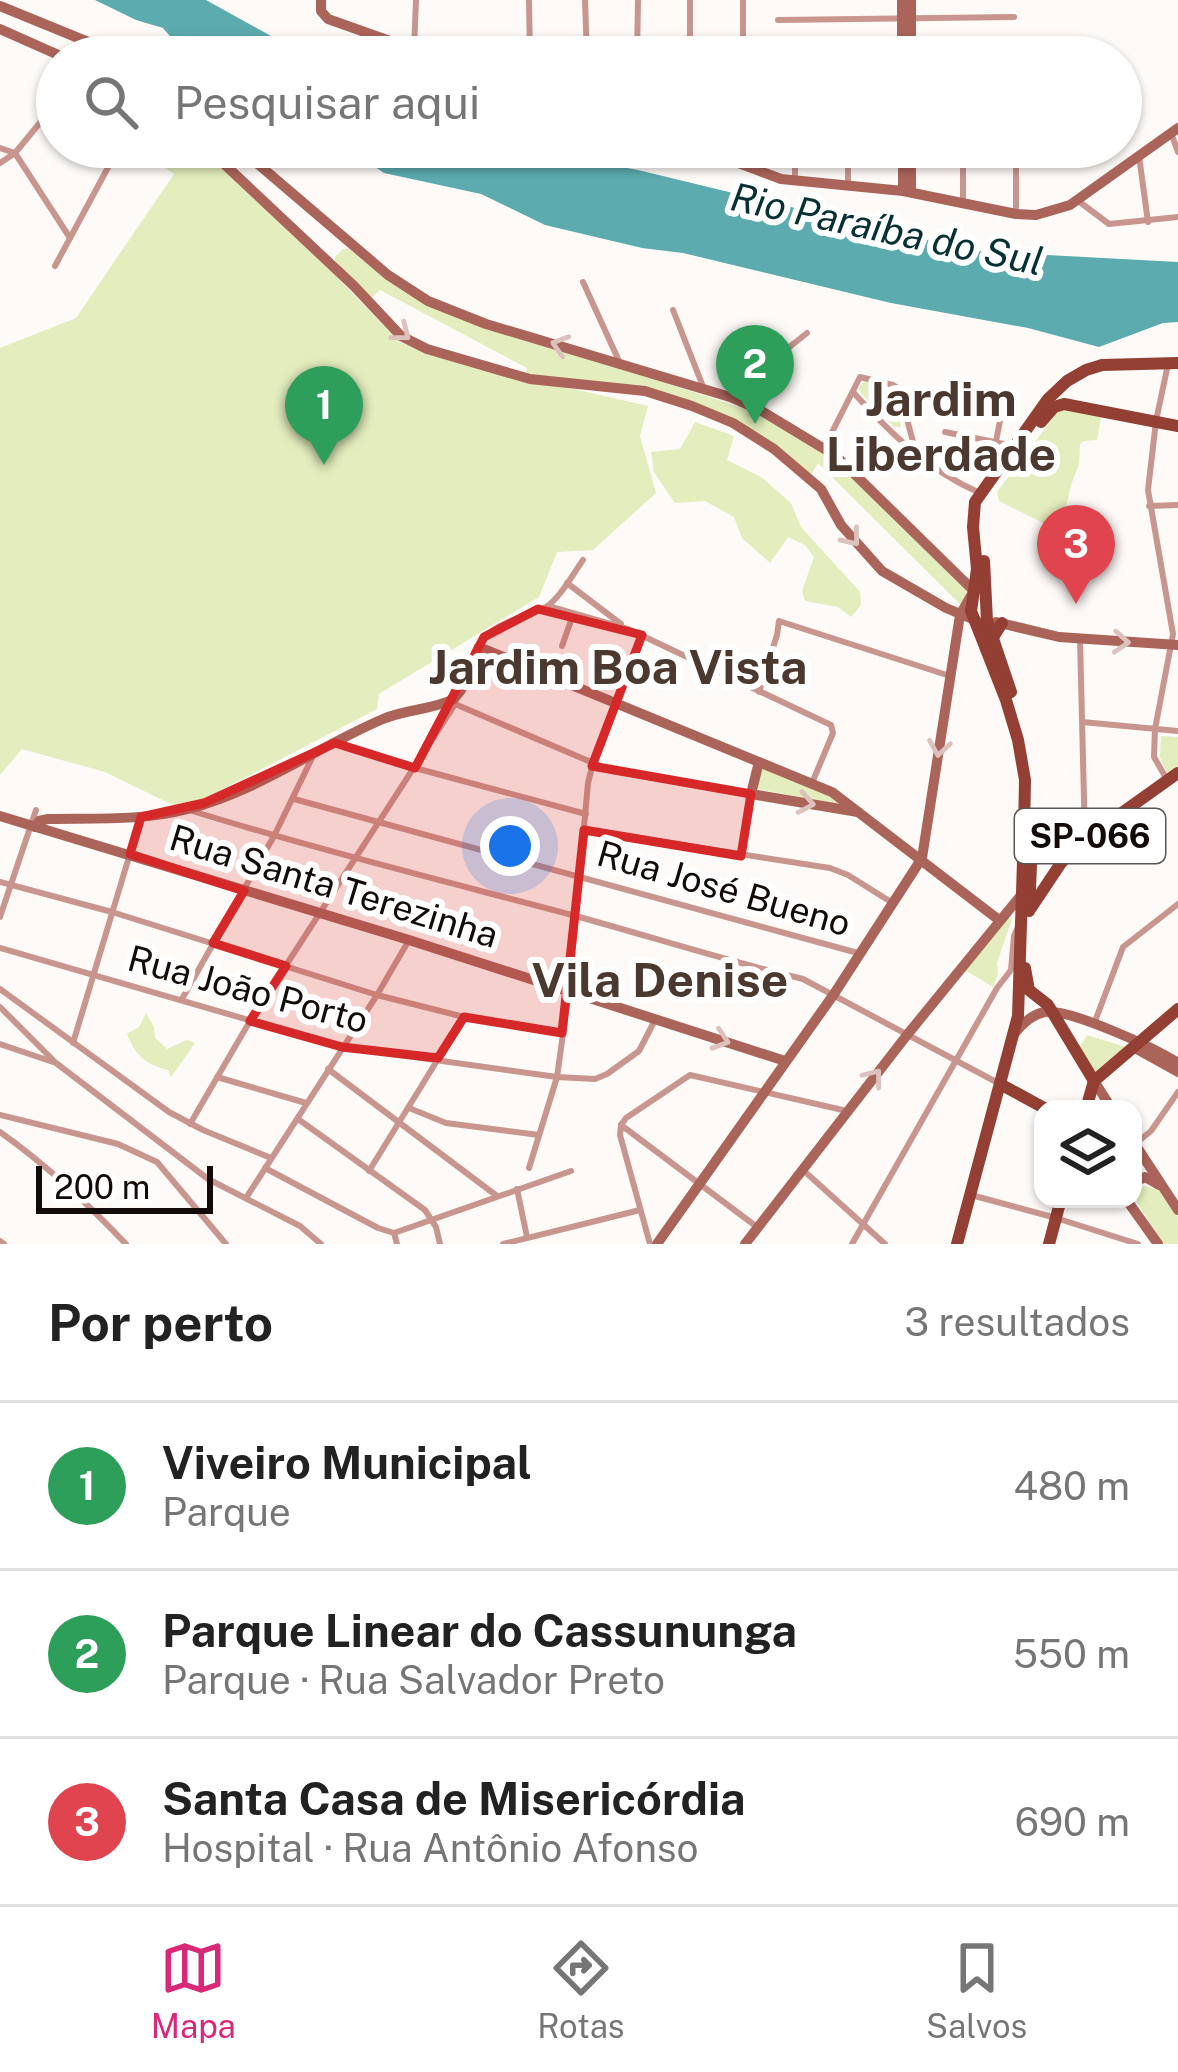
<!DOCTYPE html>
<html lang="pt">
<head>
<meta charset="utf-8">
<style>
  body { margin:0; font-family:"Public Sans",sans-serif; background:#f6f6f6; color:#222 }
  .controls { position:absolute; right:36px; bottom:36px; display:grid; overflow:hidden; border-radius:24px; box-shadow:0 3px 9px #0004 }
  .controls button { width:108px; height:108px; display:grid; place-items:center; padding:0; border:0; border-bottom:3px solid #e0e0e0; background:#fff; color:#222; font:60px sans-serif }
  .scale { position:absolute; left:36px; bottom:30px; width:177px; box-sizing:border-box; padding-left:12px; border:6px solid #130b08; border-top:0; font-size:33px; line-height:42px; white-space:nowrap; color:#130b08; -webkit-text-stroke:9px #fff; paint-order:stroke }
  .you { position:absolute; left:510px; top:846px; width:42px; height:42px; margin:-30px; border:9px solid #fff; border-radius:50%; background:#1a73e8; box-shadow:0 0 0 18px #1a73e833 }
  .badge { display:grid; place-items:center; width:78px; height:78px; border-radius:50%; background:#db2777; color:#fff; font-size:39px; font-weight:700 }
  .pin { position:absolute; translate:-50% -99px; filter:drop-shadow(0 3px 6px #0008) }
  .pin::after { content:''; position:absolute; top:63px; width:42px; height:36px; background:inherit; clip-path:polygon(0 0,100% 0,50% 100%) }
  .list { margin:0; padding:0; list-style:none }
  h2 { display:flex; justify-content:space-between; align-items:center; height:156px; margin:0; padding:0 48px; font-size:51px }
  h2 small { font-size:39px; font-weight:400; color:#767676 }
  .list li { display:grid; grid-template-columns:78px 1fr auto; gap:36px; align-items:center; box-sizing:border-box; height:168px; padding:0 48px; border-top:3px solid #e0e0e0 }
  .list b { display:block; font-size:45px; white-space:nowrap }
  .list p { margin:0; font-size:39px; white-space:nowrap; color:#767676 }
  .list em { font-size:39px; font-style:normal; color:#767676 }
  .icon { flex:none; width:66px; height:66px; fill:none; stroke:currentColor; stroke-width:2; stroke-linecap:round; stroke-linejoin:round }
  .map { position:relative; flex:none; width:1178px; height:1244px; overflow:hidden }
  .search { position:absolute; background:#fff; box-shadow:0 3px 9px #0004; left:36px; right:36px; top:36px; height:132px; display:flex; align-items:center; gap:30px; box-sizing:border-box; padding:0 42px; border-radius:66px; color:#767676; font-size:45px }
  .sheet { height:660px; background:#fff }
  nav { display:flex; justify-content:space-around; align-items:center; box-sizing:border-box; height:168px; border-top:3px solid #e0e0e0; background:#fff; font-size:33px; color:#767676 }
  nav a { display:grid; justify-items:center; gap:6px }
  nav .on { color:#db2777 }
  .map>svg:first-child { display:block }
</style>
</head>
<body>
<div class="map">
<svg width="1178" height="1244" viewBox="0 0 1178 1244">
  <rect width="100%" height="100%" fill="#fefaf7"/>
  <g fill="#e3edbd">
    <polygon points="136,147 201,147 271,209 402,344 416,345 521,377 648,406 640,436 656,493 593,550 557,552 539,597 379,694 377,709 183,810 105,772 22,749 0,775 0,348 76,318 174,174"/>
    <polygon points="343,249 349,249 395,286 421,302 748,410 836,457 968,588 962,606 818,463 811,475 692,404 526,375 527,368 380,290 371,298 336,264 335,257"/>
    <polygon points="865,380 896,391 901,427 894,427 861,393 859,388"/>
    <polygon points="1060,409 1101,417 1097,440 1084,441 1080,444 1079,464 1071,485 1059,538 1043,523 999,501 997,492"/>
    <polygon points="695,422 734,436 727,460 761,477 791,503 801,527 860,592 861,605 851,617 838,607 805,601 802,591 814,557 805,545 788,537 770,563 742,538 734,517 705,501 675,503 654,472 651,452 680,449"/>
    <polygon points="1161,736 1178,737 1178,767 1168,776 1160,757"/>
    <polygon points="763,767 838,800 838,804 757,789"/>
    <polygon points="1006,917 1012,919 997,963 998,974 993,987 965,970"/>
    <path d="M146,1013L154,1027L155,1038L167,1049L187,1040L195,1043L171,1077L168,1070C145,1064 136,1056 127,1034L139,1027Z"/>
    <polygon points="1087,1035 1126,1047 1098,1075 1077,1052"/>
    <polygon points="1144,1186 1160,1190 1178,1217 1178,1244 1164,1244 1137,1203 1137,1191"/>
  </g>
  <g fill="#5cabaf">
    <polygon points="95,0 206,0 271,36 295,57 186,55 163,28 136,20"/>
    <polygon points="346,147 494,147 533,151 638,170 972,251 1178,262 1178,322 1163,323 1099,347 1028,328 891,303 683,253 642,248 545,225 481,194 384,173"/>
  </g>
  <g fill="none" stroke-linecap="round" stroke-linejoin="round">
    <g stroke="#c8968e" stroke-width="6">
      <polyline points="529,0 530,57"/>
      <polyline points="585,0 587,57"/>
      <polyline points="690,0 690,57"/>
      <polyline points="743,0 743,57"/>
      <polyline points="778,20 1014,17"/>
      <polyline points="414,50 416,0"/>
      <polyline points="1016,50 1016,57"/>
      <polyline points="963,52 963,57"/>
      <polyline points="847,53 847,57"/>
      <polyline points="794,54 794,57"/>
      <polyline points="377,57 378,37"/>
      <polyline points="637,57 638,0"/>
      <polyline points="1171,133 1178,152"/>
      <polyline points="743,147 743,163"/>
      <polyline points="795,147 795,179"/>
      <polyline points="1016,147 1016,214"/>
      <polyline points="0,148 15,153"/>
      <polyline points="15,153 70,238"/>
      <polyline points="1139,156 1148,222"/>
      <polyline points="0,163 15,153 57,102"/>
      <polyline points="848,185 848,147"/>
      <polyline points="1077,200 1109,224 1178,217"/>
      <polyline points="963,202 963,147"/>
      <polyline points="55,266 119,147"/>
      <polyline points="583,282 619,361"/>
      <polyline points="673,310 704,389"/>
      <polyline points="742,342 760,408"/>
      <polyline points="753,376 807,333"/>
      <path d="M853,392C890,433 929,471 980,493"/>
      <polyline points="952,393 1001,416 996,441"/>
      <polyline points="945,432 1014,446"/>
      <polyline points="824,448 860,377 893,385 899,389 916,453"/>
      <polyline points="1149,506 1178,505"/>
      <polyline points="567,583 621,624"/>
      <polyline points="548,606 628,629 831,725 833,733 812,783"/>
      <polyline points="1080,639 1085,839"/>
      <polyline points="562,646 573,615"/>
      <path d="M479,647C491,621 523,619 546,607C560,598 573,574 583,560"/>
      <polyline points="759,692 777,635 779,621 950,676"/>
      <polyline points="455,704 612,771 751,794 741,856"/>
      <polyline points="1082,722 1178,731"/>
      <polyline points="339,744 415,768 586,814"/>
      <polyline points="1166,778 1154,757 1155,729 1173,634 1148,490 1156,421 1168,364"/>
      <polyline points="294,799 858,953"/>
      <path d="M189,810C315,849 444,881 572,915C649,936 726,961 803,979L1000,1084"/>
      <polyline points="584,830 830,868 848,875 891,902"/>
      <polyline points="0,882 112,912 377,995 464,1017 562,1033"/>
      <polyline points="0,917 36,810"/>
      <polyline points="0,948 342,1047 557,1077 595,1079 607,1074 639,1051 655,1020"/>
      <polyline points="0,989 169,1112 203,1130 271,1158"/>
      <polyline points="182,999 274,836 313,756"/>
      <polyline points="0,1007 56,1063 208,1179 300,1226 321,1244"/>
      <polyline points="1094,1024 1123,947 1178,904"/>
      <polyline points="73,1043 141,817"/>
      <polyline points="0,1044 53,1062"/>
      <polyline points="328,1069 497,1196"/>
      <polyline points="217,1077 306,1103"/>
      <polyline points="409,1108 446,1123 539,1135"/>
      <polyline points="0,1115 118,1144 157,1162 226,1244"/>
      <polyline points="298,1119 425,1210 436,1227 440,1244"/>
      <polyline points="190,1124 250,1021 455,704"/>
      <polyline points="621,1125 626,1118 690,1075 847,1111"/>
      <polyline points="621,1125 757,1227"/>
      <polyline points="621,1125 620,1135 650,1244"/>
      <path d="M0,1132C47,1165 87,1203 126,1244"/>
      <polyline points="1135,1144 1151,1131 1178,1092"/>
      <polyline points="265,1168 378,1228 394,1233 571,1171"/>
      <polyline points="529,1168 557,1077 569,991 588,783 593,763 642,635"/>
      <polyline points="803,1170 885,1244"/>
      <polyline points="369,1171 464,1017"/>
      <polyline points="517,1189 527,1237"/>
      <polyline points="971,1195 1056,1218 1138,1244"/>
      <polyline points="246,1198 377,995 409,940"/>
      <polyline points="394,1233 397,1244"/>
      <polyline points="0,1241 4,1244"/>
      <polyline points="503,1244 640,1210"/>
      <polyline points="852,1244 997,988 1011,970 1014,936 1018,927"/>
    </g>
    <g stroke="#ab645a" stroke-width="10">
      <polyline points="321,0 321,11 328,19 435,57"/>
      <polyline points="902,0 902,57"/>
      <polyline points="911,0 911,57"/>
      <polyline points="0,6 125,57"/>
      <polyline points="0,29 63,57"/>
      <polyline points="206,147 354,286 401,336 427,349 530,379 645,391 692,406 733,423 774,449 821,489 841,525 882,571 946,608 977,621"/>
      <polyline points="238,147 388,275 428,301 486,324 730,397 760,410 836,456 975,592"/>
      <polyline points="696,147 781,179 903,191 1016,214 1036,215 1070,205 1178,128"/>
      <polyline points="903,147 903,191"/>
      <polyline points="911,147 911,192"/>
      <polyline points="996,622 1059,637 1178,645"/>
      <polyline points="759,762 751,794 858,812"/>
      <polyline points="0,816 409,940 785,1061"/>
      <path d="M35,827L39,821L48,819C95,818 142,821 188,809C258,791 317,747 383,719C406,709 432,710 454,699L461,690L479,647L832,792L999,920"/>
      <path d="M1015,1033C1023,1023 1032,1014 1045,1012C1071,1009 1155,1048 1178,1063"/>
      <polyline points="1133,1047 1178,1072"/>
      <polyline points="1094,1081 1112,1109"/>
      <polyline points="1133,1141 1178,1210"/>
      <polyline points="1133,1183 1145,1177 1159,1185"/>
      <polyline points="1126,1199 1158,1244"/>
      <polyline points="657,1244 834,994 922,858 960,615 972,594"/>
      <polyline points="745,1244 907,1035 1022,894"/>
    </g>
    <g stroke="#943f34" stroke-width="12">
      <polyline points="1041,422 1054,407 1064,404 1178,426"/>
      <polyline points="984,561 987,621 1011,692"/>
      <polyline points="992,639 1002,623"/>
      <polyline points="1031,908 1061,863 1077,845 1178,773"/>
      <polyline points="1029,911 1032,842"/>
      <polyline points="1025,968 1029,990 1048,1005 1094,1081"/>
      <polyline points="1094,1081 1178,1009"/>
      <polyline points="1000,1084 1046,1109"/>
      <polyline points="1086,1109 1094,1081"/>
      <polyline points="957,1244 1018,1016 1024,830 1025,780 1018,740 1006,700 971,611 977,569 973,527 975,502 1048,399 1067,381 1086,370 1102,365 1178,363"/>
      <polyline points="1049,1244 1061,1199"/>
    </g>
  </g>
  <defs><path id="oneway-chevron" d="M-2-3.5L2.5 0L-2 3.5" fill="none" stroke-width="1.6" stroke-linecap="round" stroke-linejoin="round" transform="scale(3)"/></defs>
  <g stroke="#ddc1bd">
    <use href="#oneway-chevron" transform="translate(402 333) rotate(38)"/>
    <use href="#oneway-chevron" transform="translate(560 345) rotate(-163)"/>
    <use href="#oneway-chevron" transform="translate(852 538) rotate(51)"/>
    <use href="#oneway-chevron" transform="translate(1121 642) rotate(4)"/>
    <use href="#oneway-chevron" transform="translate(939 748) rotate(99)"/>
    <use href="#oneway-chevron" transform="translate(806 803) rotate(10)"/>
    <use href="#oneway-chevron" transform="translate(721 1040) rotate(18)"/>
    <use href="#oneway-chevron" transform="translate(874 1077) rotate(-52)"/>
  </g>
  <path fill="#d62828" fill-opacity="0.2" stroke="#d62828" stroke-width="9" stroke-linejoin="round" d="M538,609L642,635L592,766L751,794L741,856L584,830L562,1033L464,1017L438,1058L342,1047L250,1021L286,966L213,943L244,891L130,854L141,817L204,803L335,743L415,768L484,637Z"/>
  <g text-anchor="middle" dominant-baseline="central" stroke-width="12" stroke-linejoin="round" paint-order="stroke">
    <rect fill="#fff" stroke="#5a5452" stroke-width="3" x="1015" y="809" width="150" height="54" rx="9"/>
    <g font-size="33" font-weight="bold" fill="#130b08">
      <text x="1090" y="836">SP-066</text>
    </g>
    <g font-size="36" fill="#130b08" stroke="#fff">
      <text transform="translate(334 886) rotate(17)">Rua Santa Terezinha</text>
      <text transform="translate(724 888) rotate(16)">Rua José Bueno</text>
      <text transform="translate(248 989) rotate(15)">Rua João Porto</text>
    </g>
    <g font-size="39" font-style="italic" fill="#073032" stroke="#fff">
      <text transform="translate(887 229) rotate(12)">Rio Paraíba do Sul</text>
    </g>
    <g font-size="48" font-weight="bold" fill="#4b392f" stroke="#fff">
      <text x="941" y="398">Jardim<tspan x="941" dy="55">Liberdade</tspan></text>
      <text x="618" y="666">Jardim Boa Vista</text>
      <text x="660" y="979">Vila Denise</text>
    </g>
  </g>
</svg>
<div class="controls">
<button><svg class="icon" aria-label="layers" viewBox="0 0 24 24"><path d="M12 4l9 5-9 5-9-5zM3 14l9 5 9-5"/></svg></button>
</div>
<div class="scale">200 m</div>
<div class="you"></div>
<div class="pin badge" style="left:324px;top:465px;background:#2e9e5b">1</div>
<div class="pin badge" style="left:755px;top:424px;background:#2e9e5b">2</div>
<div class="pin badge" style="left:1076px;top:604px;background:#e0444e">3</div>
<div class="search"><svg class="icon" aria-label="search" viewBox="0 0 24 24"><circle cx="10" cy="10" r="6"/><path d="M15 15l6 6"/></svg>Pesquisar aqui</div>
</div>
<section class="sheet">
<h2>Por perto<small>3 resultados</small></h2>
<ul class="list">
<li><span class="badge" style="background:#2e9e5b">1</span><div><b>Viveiro Municipal</b><p>Parque</p></div><em>480 m</em></li>
<li><span class="badge" style="background:#2e9e5b">2</span><div><b>Parque Linear do Cassununga</b><p>Parque · Rua Salvador Preto</p></div><em>550 m</em></li>
<li><span class="badge" style="background:#e0444e">3</span><div><b>Santa Casa de Misericórdia</b><p>Hospital · Rua Antônio Afonso</p></div><em>690 m</em></li>
</ul>
</section>
<nav>
<a class="on"><svg class="icon" aria-label="map" viewBox="0 0 24 24"><path d="M3 6l6-2 6 2 6-2v14l-6 2-6-2-6 2zM9 4v14M15 6v14"/></svg>Mapa</a>
<a><svg class="icon" aria-label="directions" viewBox="0 0 24 24"><path d="M12 3l9 9-9 9-9-9zM9 14v-3h6M13 9l2 2-2 2"/></svg>Rotas</a>
<a><svg class="icon" aria-label="saved" viewBox="0 0 24 24"><path d="M7 4h10v16l-5-4-5 4z"/></svg>Salvos</a>
</nav>
</body>
</html>
